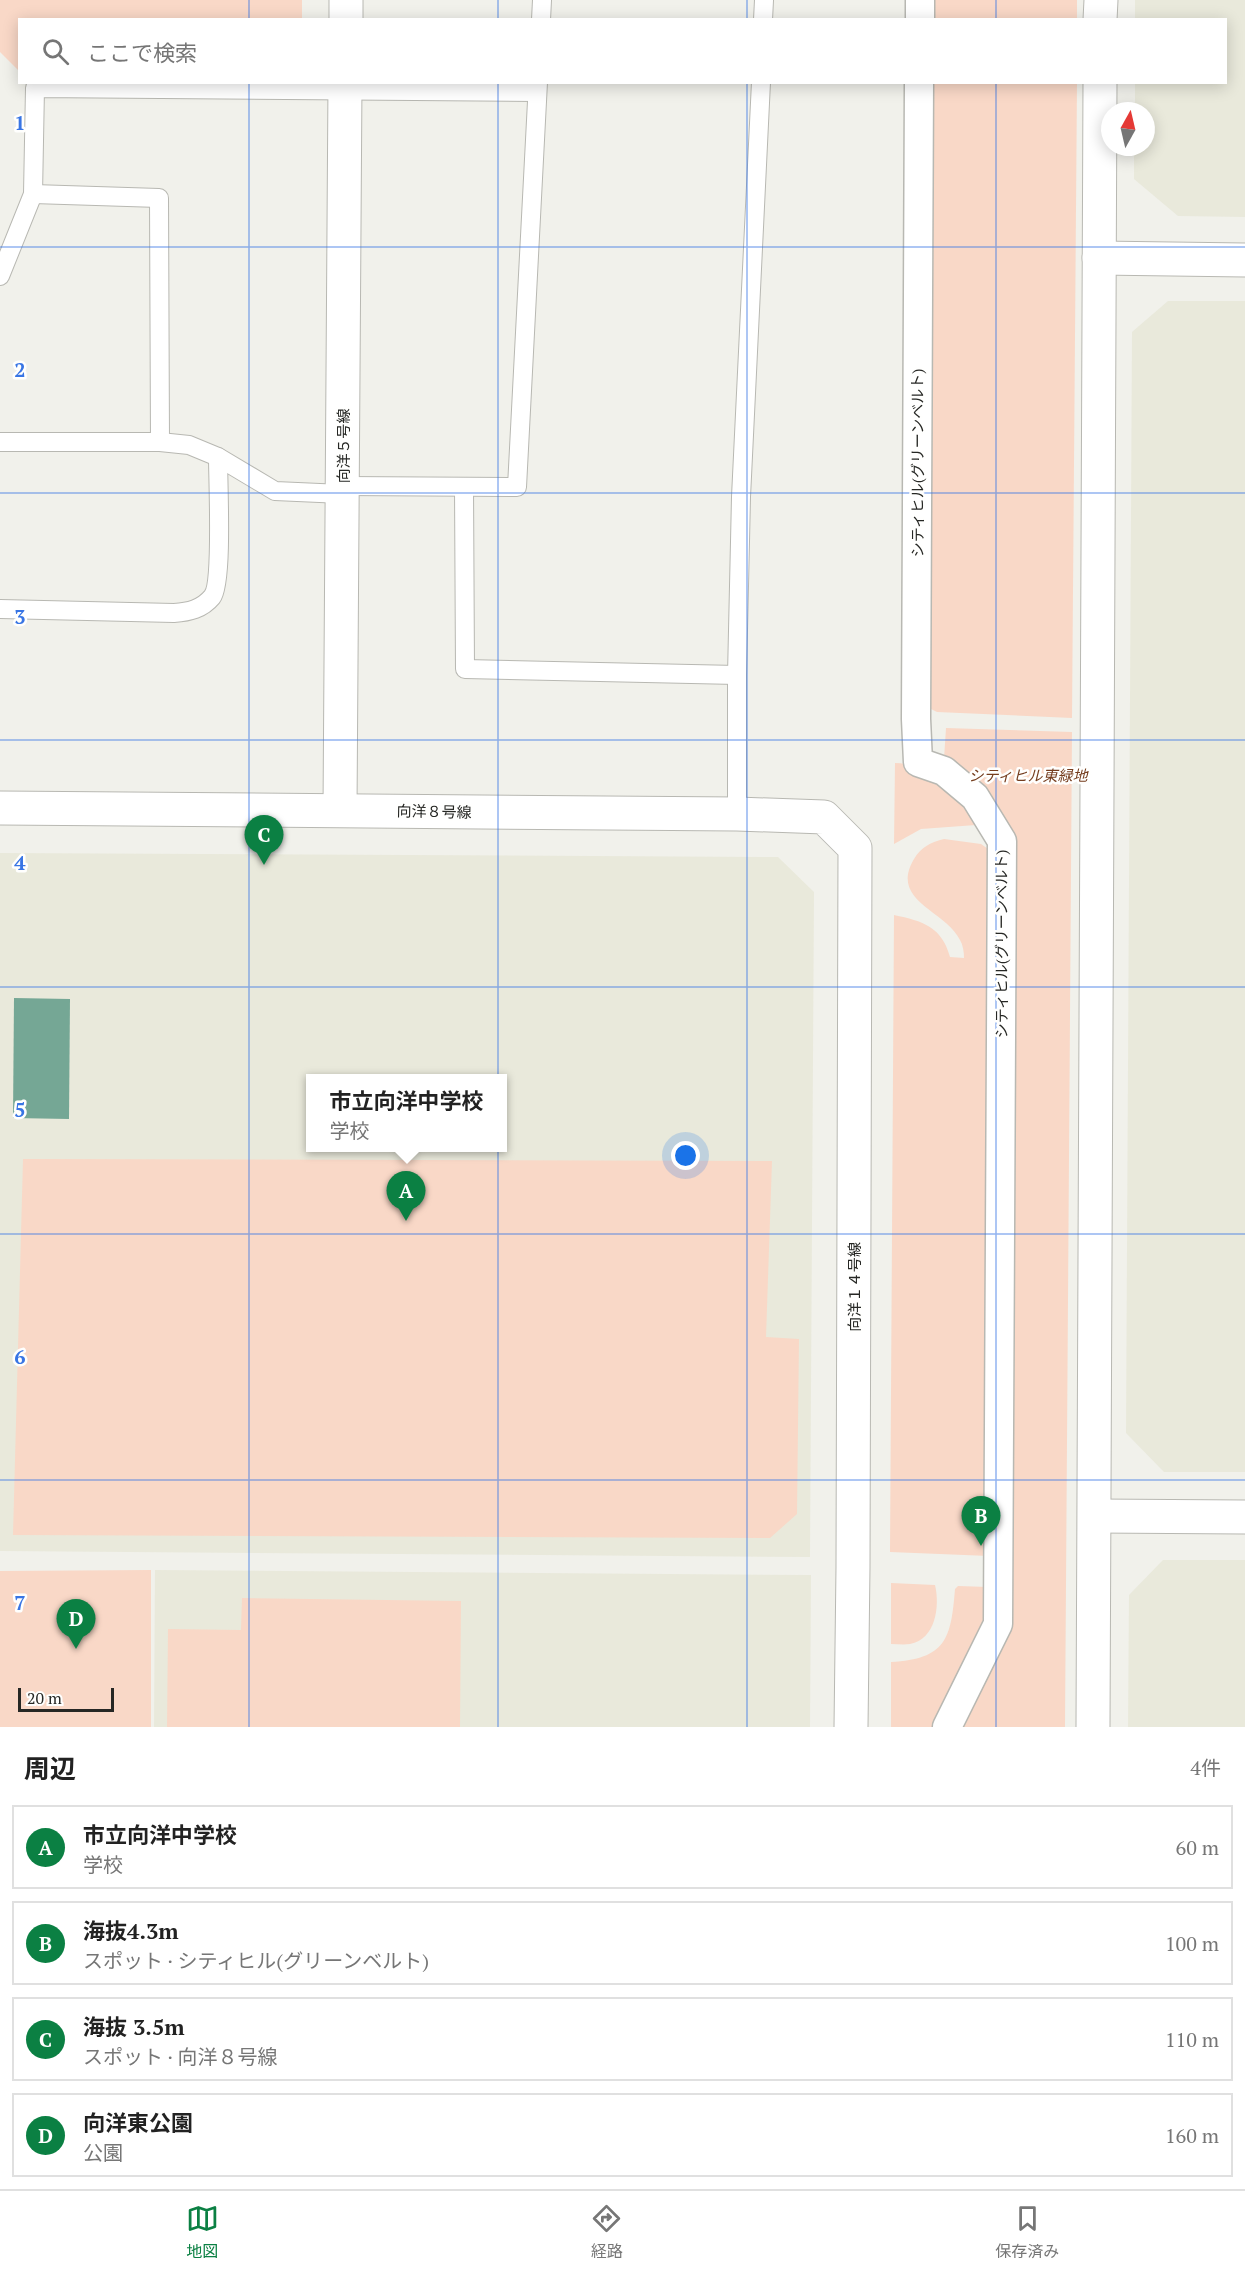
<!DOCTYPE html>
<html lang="ja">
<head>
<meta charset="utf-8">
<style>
  body { margin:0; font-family:"PT Serif","Noto Sans JP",serif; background:#f6f6f6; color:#222 }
  .compass { position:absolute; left:1101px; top:102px; width:54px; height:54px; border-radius:50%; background:#fff; box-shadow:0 3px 15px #0003; rotate:8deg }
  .scale { position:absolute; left:18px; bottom:15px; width:96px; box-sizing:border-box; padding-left:6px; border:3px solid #262724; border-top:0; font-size:16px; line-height:21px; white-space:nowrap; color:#262724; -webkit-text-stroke:4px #fffffe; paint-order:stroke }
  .you { position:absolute; left:686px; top:1156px; width:21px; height:21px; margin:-15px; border:4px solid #fff; border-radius:50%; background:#1a73e8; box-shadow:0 0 0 9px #1a73e833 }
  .badge { display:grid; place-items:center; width:39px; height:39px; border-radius:50%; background:#0b8043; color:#fff; font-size:20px; font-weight:700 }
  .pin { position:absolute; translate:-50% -50px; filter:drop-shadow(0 2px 3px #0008) }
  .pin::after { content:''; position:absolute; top:32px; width:21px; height:18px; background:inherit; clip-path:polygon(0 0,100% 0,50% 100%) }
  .popup { position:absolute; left:306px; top:1074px; width:201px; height:78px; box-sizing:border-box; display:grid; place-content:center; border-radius:0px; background:#fff; filter:drop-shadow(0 2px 4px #0005); font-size:20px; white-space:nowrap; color:#767676 }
  .popup b { font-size:22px; color:#222 }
  .popup::after { content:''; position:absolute; left:50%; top:100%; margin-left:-12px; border:12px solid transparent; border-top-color:#fff }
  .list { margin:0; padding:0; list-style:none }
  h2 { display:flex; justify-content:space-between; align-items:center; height:78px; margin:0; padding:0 24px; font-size:26px }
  h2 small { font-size:20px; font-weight:400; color:#767676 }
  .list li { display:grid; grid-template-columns:39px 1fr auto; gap:18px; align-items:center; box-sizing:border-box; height:84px; margin:0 12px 12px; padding:0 12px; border:2px solid #e0e0e0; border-radius:0px }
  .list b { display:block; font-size:22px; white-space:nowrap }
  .list p { margin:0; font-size:20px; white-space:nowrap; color:#767676 }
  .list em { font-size:20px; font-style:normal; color:#767676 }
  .icon { flex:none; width:33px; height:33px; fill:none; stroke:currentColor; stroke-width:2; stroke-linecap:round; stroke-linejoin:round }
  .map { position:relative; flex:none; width:1245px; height:1727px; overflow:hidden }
  .search { position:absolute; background:#fff; box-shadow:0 3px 15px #0003; left:18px; right:18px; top:18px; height:66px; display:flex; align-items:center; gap:15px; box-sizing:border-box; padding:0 21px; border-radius:0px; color:#767676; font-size:22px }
  .sheet { height:462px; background:#fff }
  nav { display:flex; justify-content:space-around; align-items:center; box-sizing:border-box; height:84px; border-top:2px solid #e0e0e0; background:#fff; font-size:16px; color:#767676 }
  nav a { display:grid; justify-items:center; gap:3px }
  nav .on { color:#0b8043 }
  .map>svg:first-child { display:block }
</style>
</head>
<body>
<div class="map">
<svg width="1245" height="1727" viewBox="0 0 1245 1727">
  <rect width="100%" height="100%" fill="#f1f1eb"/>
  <g fill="#e9e9db" fill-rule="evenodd">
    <polygon points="1135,0 1245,0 1245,217 1178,216 1134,179 1134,147 1146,147 1146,111 1135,111 1135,83 1226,82 1226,20 1135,19"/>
    <polygon points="1168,301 1245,301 1245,1472 1164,1472 1126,1433 1132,332"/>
    <path d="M0,853L778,857L814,892L810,1557L0,1551ZM310,1078H502V1148H310Z"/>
    <polygon points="1163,1560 1245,1560 1245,1727 1128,1727 1129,1595"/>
    <polygon points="155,1570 811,1575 810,1727 154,1727"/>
  </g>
  <g fill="#f9d8c7">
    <polygon points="0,0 302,0 302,19 20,20 19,71 0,52"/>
    <rect x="927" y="0" width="150" height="19"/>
    <polygon points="928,83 1077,83 1072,718 937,712 929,708"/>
    <polygon points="946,728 1072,732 1065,1727 956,1727 989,1661 1009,826 998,807 944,759"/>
    <path d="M895,763C925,763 954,795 976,813V825L921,829L894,844Z"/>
    <path d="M944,839L981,844L991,851L989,1556L890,1552L894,915C923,921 942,927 950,957L964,958C964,952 963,945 960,940C945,910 889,901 914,859C921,847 931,842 944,839Z"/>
    <polygon points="23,1159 772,1161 766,1337 799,1339 797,1514 770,1538 13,1535"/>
    <polygon points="151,1570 151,1727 0,1727 0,1571"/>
    <path d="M891,1583L935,1585C940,1606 936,1639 910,1644C904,1645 897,1644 891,1644Z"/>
    <path d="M958,1586L988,1587L984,1628L935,1727H891V1662C946,1659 951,1639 955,1589Z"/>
    <polygon points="242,1598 461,1601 460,1727 167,1727 168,1629 241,1630"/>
  </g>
  <polygon fill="#75a795" points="14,998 70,999 69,1119 13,1118"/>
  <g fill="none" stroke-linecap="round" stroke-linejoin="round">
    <g stroke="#b8b8b2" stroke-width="20">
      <g id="service">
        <polyline points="541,20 542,0"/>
        <polyline points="763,20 764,0"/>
        <polyline points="33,194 159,198 160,442"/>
        <polyline points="0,276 33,194 35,88 537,92"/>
        <polyline points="0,442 160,442 189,445 218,457 275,491 342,494"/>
        <polyline points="343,486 517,487 538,82"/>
        <polyline points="464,487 465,669 737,675"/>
        <path d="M0,609L174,613C189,612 202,609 212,597C223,584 218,481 218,457"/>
        <polyline points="737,814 737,675 741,497 761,82"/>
      </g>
    </g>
    <g stroke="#b8b8b2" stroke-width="31">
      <g id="pedestrian">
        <polyline points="920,20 920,0"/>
        <polyline points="919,82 916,719 918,762 944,771 975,797 1002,841 998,1624 947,1727"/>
      </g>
    </g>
    <g stroke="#b8b8b2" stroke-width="35">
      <g id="tertiary">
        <polyline points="346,20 346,0"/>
        <polyline points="1100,20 1101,0"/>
        <polyline points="1099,258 1245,260"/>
        <polyline points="0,808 737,814 824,817 855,848 853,1567 851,1727"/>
        <polyline points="340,810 345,82"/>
        <polyline points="1096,1516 1245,1517"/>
        <polyline points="1093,1727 1100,82"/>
      </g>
    </g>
    <use href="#service" stroke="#fff" stroke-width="18"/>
    <use href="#pedestrian" stroke="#fff" stroke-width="28"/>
    <use href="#tertiary" stroke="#fff" stroke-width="33"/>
  </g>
  <path fill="none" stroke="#3875e4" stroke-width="1.5" stroke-opacity="0.55" d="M249,0V20M498,0V20M747,0V20M996,0V20M249,82V1727M498,82V1727M747,82V1727M996,82V1727M0,247H1245M0,493H1245M0,740H1245M0,987H1245M0,1234H1245M0,1480H1245"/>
  <g text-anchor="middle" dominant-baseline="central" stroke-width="5" stroke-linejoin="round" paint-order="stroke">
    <g font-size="15" fill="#262724" stroke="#fffffe">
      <text transform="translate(343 446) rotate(-90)">向洋５号線</text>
      <text transform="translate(917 463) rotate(-90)">シティヒル(グリーンベルト)</text>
      <text transform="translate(434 811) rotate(1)">向洋８号線</text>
      <text transform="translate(1001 944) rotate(-90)">シティヒル(グリーンベルト)</text>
      <text transform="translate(854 1287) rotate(-90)">向洋１４号線</text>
    </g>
    <g font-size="15" font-style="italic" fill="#753d1e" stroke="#fffffe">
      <text x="1028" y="775">シティヒル東緑地</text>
    </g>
  </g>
  <g font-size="20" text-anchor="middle" font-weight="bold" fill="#3875e4" stroke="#fffffe" stroke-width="5" stroke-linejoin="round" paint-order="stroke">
    <text x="20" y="130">1</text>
    <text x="20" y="377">2</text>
    <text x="20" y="624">3</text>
    <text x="20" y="870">4</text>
    <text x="20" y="1117">5</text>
    <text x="20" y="1364">6</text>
    <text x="20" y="1610">7</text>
  </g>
</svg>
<svg class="compass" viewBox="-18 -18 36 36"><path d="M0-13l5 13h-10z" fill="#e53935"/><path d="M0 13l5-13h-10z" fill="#767676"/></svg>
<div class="scale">20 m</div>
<div class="you"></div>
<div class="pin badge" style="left:406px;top:1221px">A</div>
<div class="popup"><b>市立向洋中学校</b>学校</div>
<div class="pin badge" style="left:981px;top:1546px">B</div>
<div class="pin badge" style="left:264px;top:865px">C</div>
<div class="pin badge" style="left:76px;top:1649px">D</div>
<div class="search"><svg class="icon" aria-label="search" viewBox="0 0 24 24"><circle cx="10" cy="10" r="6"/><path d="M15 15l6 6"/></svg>ここで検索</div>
</div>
<section class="sheet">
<h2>周辺<small>4件</small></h2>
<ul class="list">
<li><span class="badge">A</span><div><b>市立向洋中学校</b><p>学校</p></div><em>60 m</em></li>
<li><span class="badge">B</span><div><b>海抜4.3m</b><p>スポット · シティヒル(グリーンベルト)</p></div><em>100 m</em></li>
<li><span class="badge">C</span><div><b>海抜 3.5m</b><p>スポット · 向洋８号線</p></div><em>110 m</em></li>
<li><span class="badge">D</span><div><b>向洋東公園</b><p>公園</p></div><em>160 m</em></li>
</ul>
</section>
<nav>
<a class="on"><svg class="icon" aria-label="map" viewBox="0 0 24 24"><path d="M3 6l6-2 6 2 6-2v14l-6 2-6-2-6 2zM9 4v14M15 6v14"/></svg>地図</a>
<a><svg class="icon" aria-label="directions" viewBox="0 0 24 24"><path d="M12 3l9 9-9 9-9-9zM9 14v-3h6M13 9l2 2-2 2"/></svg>経路</a>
<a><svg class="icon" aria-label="saved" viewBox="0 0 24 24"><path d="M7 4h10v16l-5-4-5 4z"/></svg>保存済み</a>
</nav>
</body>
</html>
